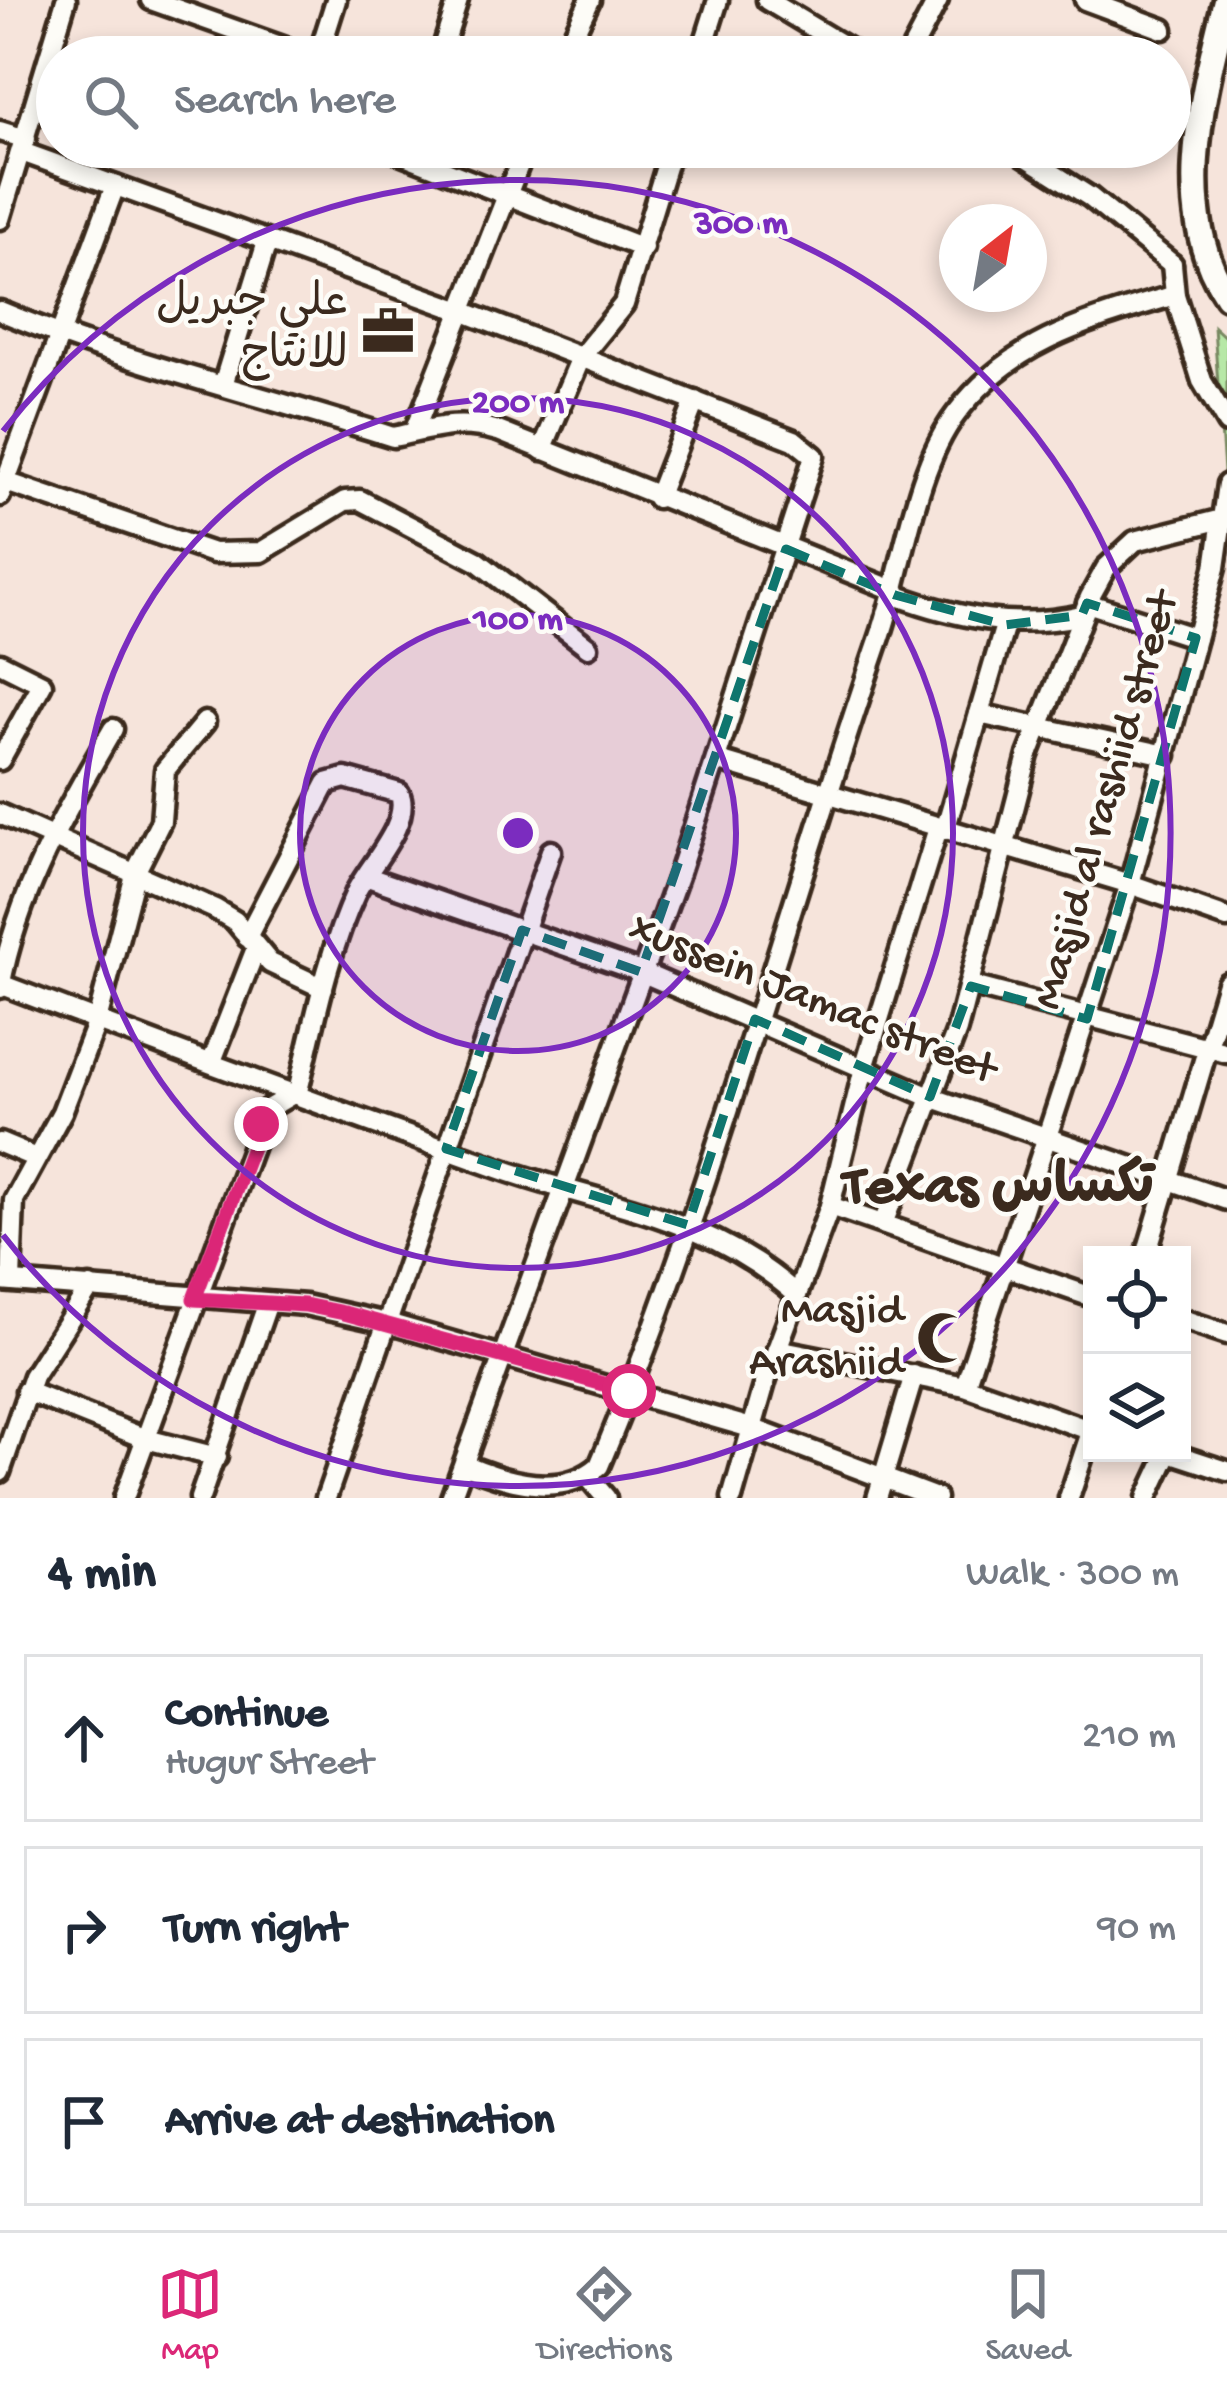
<!DOCTYPE html>
<html lang="en">
<head>
<meta charset="utf-8">
<style>
  body { margin:0; font-family:"Gochi Hand","Playpen Sans Arabic",sans-serif; background:#f2f2f3; color:#1f2937 }
  .controls { position:absolute; right:36px; bottom:36px; display:grid; overflow:hidden; border-radius:0px; box-shadow:0 6px 18px #0003 }
  .controls button { width:108px; height:108px; display:grid; place-items:center; padding:0; border:0; border-bottom:3px solid #e0e1e3; background:#fff; color:#1f2937; font:60px sans-serif }
  .compass { position:absolute; left:939px; top:204px; width:108px; height:108px; border-radius:50%; background:#fff; box-shadow:0 6px 18px #0003; rotate:31deg }
  .stop { position:absolute; width:36px; height:36px; margin:-27px; border:9px solid #db2777; border-radius:50%; background:#fff }
  .stop.end { background:#db2777; border-color:#fff; box-shadow:0 3px 12px #0008 }
  .list { margin:0; padding:0; list-style:none }
  h2 { display:flex; justify-content:space-between; align-items:center; height:156px; margin:0; padding:0 48px; font-size:51px }
  h2 small { font-size:39px; font-weight:400; color:#747a83 }
  .list li { display:grid; grid-template-columns:78px 1fr auto; gap:36px; align-items:center; box-sizing:border-box; height:168px; margin:0 24px 24px; padding:0 24px; border:3px solid #e0e1e3; border-radius:0px }
  .list b { display:block; font-size:45px; white-space:nowrap }
  .list p { margin:0; font-size:39px; white-space:nowrap; color:#747a83 }
  .list em { font-size:39px; font-style:normal; color:#747a83 }
  .icon { flex:none; width:66px; height:66px; fill:none; stroke:currentColor; stroke-width:2; stroke-linecap:round; stroke-linejoin:round }
  .map { position:relative; flex:none; width:1227px; height:1498px; overflow:hidden }
  .search { position:absolute; background:#fff; box-shadow:0 6px 18px #0003; left:36px; right:36px; top:36px; height:132px; display:flex; align-items:center; gap:30px; box-sizing:border-box; padding:0 42px; border-radius:66px; color:#747a83; font-size:45px }
  .sheet { height:732px; background:#fff }
  nav { display:flex; justify-content:space-around; align-items:center; box-sizing:border-box; height:168px; border-top:3px solid #e0e1e3; background:#fff; font-size:33px; color:#747a83 }
  nav a { display:grid; justify-items:center; gap:6px }
  nav .on { color:#db2777 }
  .map>svg:first-child { display:block }
</style>
</head>
<body>
<div class="map">
<svg width="1227" height="1498" viewBox="0 0 1227 1498">
  <rect width="100%" height="100%" fill="#f6e4db"/>
  <filter id="ink" filterUnits="userSpaceOnUse"><feTurbulence type="fractalNoise" baseFrequency=".00833" numOctaves="2"/><feDisplacementMap in="SourceGraphic" scale="24" xChannelSelector="R" yChannelSelector="G"/><feConvolveMatrix kernelMatrix="1 2 1 2 8 2 1 2 1" color-interpolation-filters="sRGB"/></filter>
  <g filter="url(#ink)">
    <polygon fill="#b7e8a7" stroke="#798962" stroke-width="3" points="1214,327 1227,339 1227,515"/>
    <g fill="none" stroke-linecap="round" stroke-linejoin="round">
      <g stroke="#3b2a1e" stroke-width="27">
        <g id="minor">
          <polyline points="151,0 311,57"/>
          <polyline points="767,0 862,57"/>
          <polyline points="1085,0 1163,29"/>
          <polyline points="445,41 458,0"/>
          <polyline points="318,57 336,0"/>
          <polyline points="563,57 590,0"/>
          <polyline points="700,57 718,0"/>
          <polyline points="908,57 938,0"/>
          <polyline points="0,131 26,139"/>
          <polyline points="384,147 643,248"/>
          <polyline points="1011,147 1090,197 1172,264"/>
          <polyline points="22,152 459,310 794,440 814,456 678,876 451,1498"/>
          <polyline points="0,219 66,0"/>
          <polyline points="1172,264 1175,295 1202,381 1227,423"/>
          <path d="M0,311C127,364 262,395 393,437C432,429 457,419 498,431L896,591"/>
          <polyline points="223,385 267,242"/>
          <polyline points="416,427 526,147"/>
          <polyline points="542,450 581,357 624,304 672,147"/>
          <polyline points="0,480 213,553 261,552 345,501 360,500 477,561 588,647"/>
          <polyline points="0,496 115,186"/>
          <polyline points="657,498 695,401"/>
          <path d="M895,595C958,618 1015,630 1082,615"/>
          <polyline points="1087,603 1196,638"/>
          <polyline points="0,663 42,684 0,760"/>
          <polyline points="979,714 1166,755"/>
          <polyline points="716,760 1130,884 1227,918"/>
          <polyline points="0,814 215,909 235,921 270,963 323,988"/>
          <polyline points="945,830 1005,625"/>
          <polyline points="368,877 641,972 930,1097 1227,1200"/>
          <path d="M0,984C165,1047 331,1109 498,1168C608,1207 707,1214 797,1295"/>
          <polyline points="969,985 1227,1053"/>
          <path d="M0,988C17,894 65,811 113,729"/>
          <polyline points="212,1061 255,951"/>
          <polyline points="0,1143 36,1158"/>
          <polyline points="830,1206 1092,1297"/>
          <polyline points="883,1224 957,1030 1028,755 1090,597 1106,568 1135,541 1222,519"/>
          <polyline points="1146,1255 1227,983"/>
          <polyline points="0,1281 305,1305 387,1323 751,1428 936,1498"/>
          <polyline points="11,1281 14,1200 62,1112 97,1021 136,871 161,821 165,770 205,722"/>
          <polyline points="1182,1319 1227,1334"/>
          <polyline points="777,1349 965,1386 1092,1431"/>
          <polyline points="965,1386 1130,884 1215,568 1227,484"/>
          <polyline points="26,1391 146,1439 217,1457"/>
          <polyline points="1172,1453 1227,1471"/>
          <path d="M464,1464C508,1483 562,1498 599,1466C712,1198 785,912 880,637C903,570 914,469 956,414C1011,340 1092,320 1175,295"/>
          <polyline points="0,1472 33,1376 90,1287"/>
          <polyline points="589,1478 606,1498"/>
          <path d="M124,1498L266,1110L298,1091C314,1025 327,954 356,892C368,867 413,821 399,793L345,778L327,783L247,937"/>
          <polyline points="200,1498 267,1305"/>
          <polyline points="326,1498 551,851"/>
          <polyline points="732,1498 766,1379 830,1206 864,1068 938,828"/>
          <polyline points="877,1498 914,1375"/>
          <polyline points="1069,1498 1092,1429"/>
          <polyline points="1147,1498 1168,1453"/>
        </g>
      </g>
      <g stroke="#3b2a1e" stroke-width="33">
        <path id="major" d="M1226,0C1204,92 1169,211 1227,296"/>
      </g>
      <use href="#minor" stroke="#fdfcf7" stroke-width="18"/>
      <use href="#major" stroke="#fdfcf7" stroke-width="24"/>
    </g>
  </g>
  <g fill="none" stroke-linecap="round" stroke-linejoin="round" filter="url(#ink)">
    <polyline stroke="#db2777" stroke-width="15" points="261,1124 194,1299 305,1305 344,1313 629,1391"/>
  </g>
  <path fill="none" stroke="#0f766e" stroke-width="9" stroke-dasharray="24 15" stroke-linejoin="round" d="M786,549L895,595L1005,625L1082,615L1087,603L1196,638L1087,1019L971,986L930,1097L755,1019L688,1225L446,1149L522,930L641,972Z"/>
  <circle cx="518" cy="833" r="218" fill="#7b2cbf" fill-opacity=".12"/>
  <g fill="none" stroke="#7b2cbf" stroke-width="6">
    <circle cx="518" cy="833" r="218"/>
    <circle cx="518" cy="833" r="435"/>
    <path d="M3 431A653 653 0 1 1 3 1235"/>
  </g>
  <defs>
    <g id="office-bare" transform="scale(4.14)"><path d="M-6-3h4V-5.5h4V-3h4V5H-6ZM-1-4.5V-3h2v-1.5ZM-6 0V1H6V0Z" fill="#3b2a1e" stroke="#fdfcf7" stroke-width="2.5" paint-order="stroke"/></g>
    <g id="mosque-bare" transform="scale(4.14)"><path d="M3.5-4.9A6 6 0 1 0 3.5 4.9A5 5 0 1 1 3.5-4.9Z" fill="#3b2a1e" stroke="#fdfcf7" stroke-width="2.5" paint-order="stroke"/></g>
  </defs>
  <g fill-rule="evenodd">
    <use href="#office-bare" x="388" y="331"/>
    <use href="#mosque-bare" x="943" y="1338"/>
  </g>
  <g text-anchor="middle" dominant-baseline="central" stroke-width="9" stroke-linejoin="round" paint-order="stroke">
    <g font-size="45" fill="#3b2a1e" stroke="#fdfcf7" text-anchor="end">
      <text x="348" y="305">علي جبريل<tspan x="348" dy="52">للانتاج</tspan></text>
      <text x="903" y="1312">Masjid<tspan x="903" dy="52">Arashiid</tspan></text>
    </g>
    <g font-size="45" fill="#3b2a1e" stroke="#fdfcf7">
      <text transform="translate(1108 801) rotate(-74)">Masjid al rashiid street</text>
      <text transform="translate(812 1001) rotate(22)">xussein Jamac street</text>
    </g>
    <g font-size="57" font-weight="bold" fill="#3b2a1e" stroke="#fdfcf7">
      <text x="999" y="1190">Texas تكساس</text>
    </g>
  </g>
  <circle cx="518" cy="833" r="18" fill="#7b2cbf" stroke="#fdfcf7" stroke-width="6"/>
  <g font-size="36" text-anchor="middle" font-weight="bold" fill="#7b2cbf" stroke="#fdfcf7" stroke-width="9" stroke-linejoin="round" paint-order="stroke">
    <text x="741" y="232">300 m</text>
    <text x="518" y="411">200 m</text>
    <text x="518" y="628">100 m</text>
  </g>
</svg>
<div class="controls">
<button><svg class="icon" aria-label="locate" viewBox="0 0 24 24"><circle cx="12" cy="12" r="6"/><path d="M12 2v4M12 18v4M2 12h4M18 12h4"/></svg></button>
<button><svg class="icon" aria-label="layers" viewBox="0 0 24 24"><path d="M12 4l9 5-9 5-9-5zM3 14l9 5 9-5"/></svg></button>
</div>
<svg class="compass" viewBox="-18 -18 36 36"><path d="M0-13l5 13h-10z" fill="#e53935"/><path d="M0 13l5-13h-10z" fill="#747a83"/></svg>
<div class="stop" style="left:629px;top:1391px"></div>
<div class="stop end" style="left:261px;top:1124px"></div>
<div class="search"><svg class="icon" aria-label="search" viewBox="0 0 24 24"><circle cx="10" cy="10" r="6"/><path d="M15 15l6 6"/></svg>Search here</div>
</div>
<section class="sheet">
<h2>4 min<small>Walk · 300 m</small></h2>
<ul class="list">
<li><svg class="icon" aria-label="ahead" viewBox="0 0 24 24"><path d="M12 20V5M6 11l6-6 6 6"/></svg><div><b>Continue</b><p>Hugur Street</p></div><em>210 m</em></li>
<li><svg class="icon" aria-label="right" viewBox="0 0 24 24"><path d="M7 20v-9h11M14 6l5 5-5 5"/></svg><div><b>Turn right</b></div><em>90 m</em></li>
<li><svg class="icon" aria-label="arrive" viewBox="0 0 24 24"><path d="M6 21V4h12l-3 4 3 4H6"/></svg><div><b>Arrive at destination</b></div></li>
</ul>
</section>
<nav>
<a class="on"><svg class="icon" aria-label="map" viewBox="0 0 24 24"><path d="M3 6l6-2 6 2 6-2v14l-6 2-6-2-6 2zM9 4v14M15 6v14"/></svg>Map</a>
<a><svg class="icon" aria-label="directions" viewBox="0 0 24 24"><path d="M12 3l9 9-9 9-9-9zM9 14v-3h6M13 9l2 2-2 2"/></svg>Directions</a>
<a><svg class="icon" aria-label="saved" viewBox="0 0 24 24"><path d="M7 4h10v16l-5-4-5 4z"/></svg>Saved</a>
</nav>
</body>
</html>
